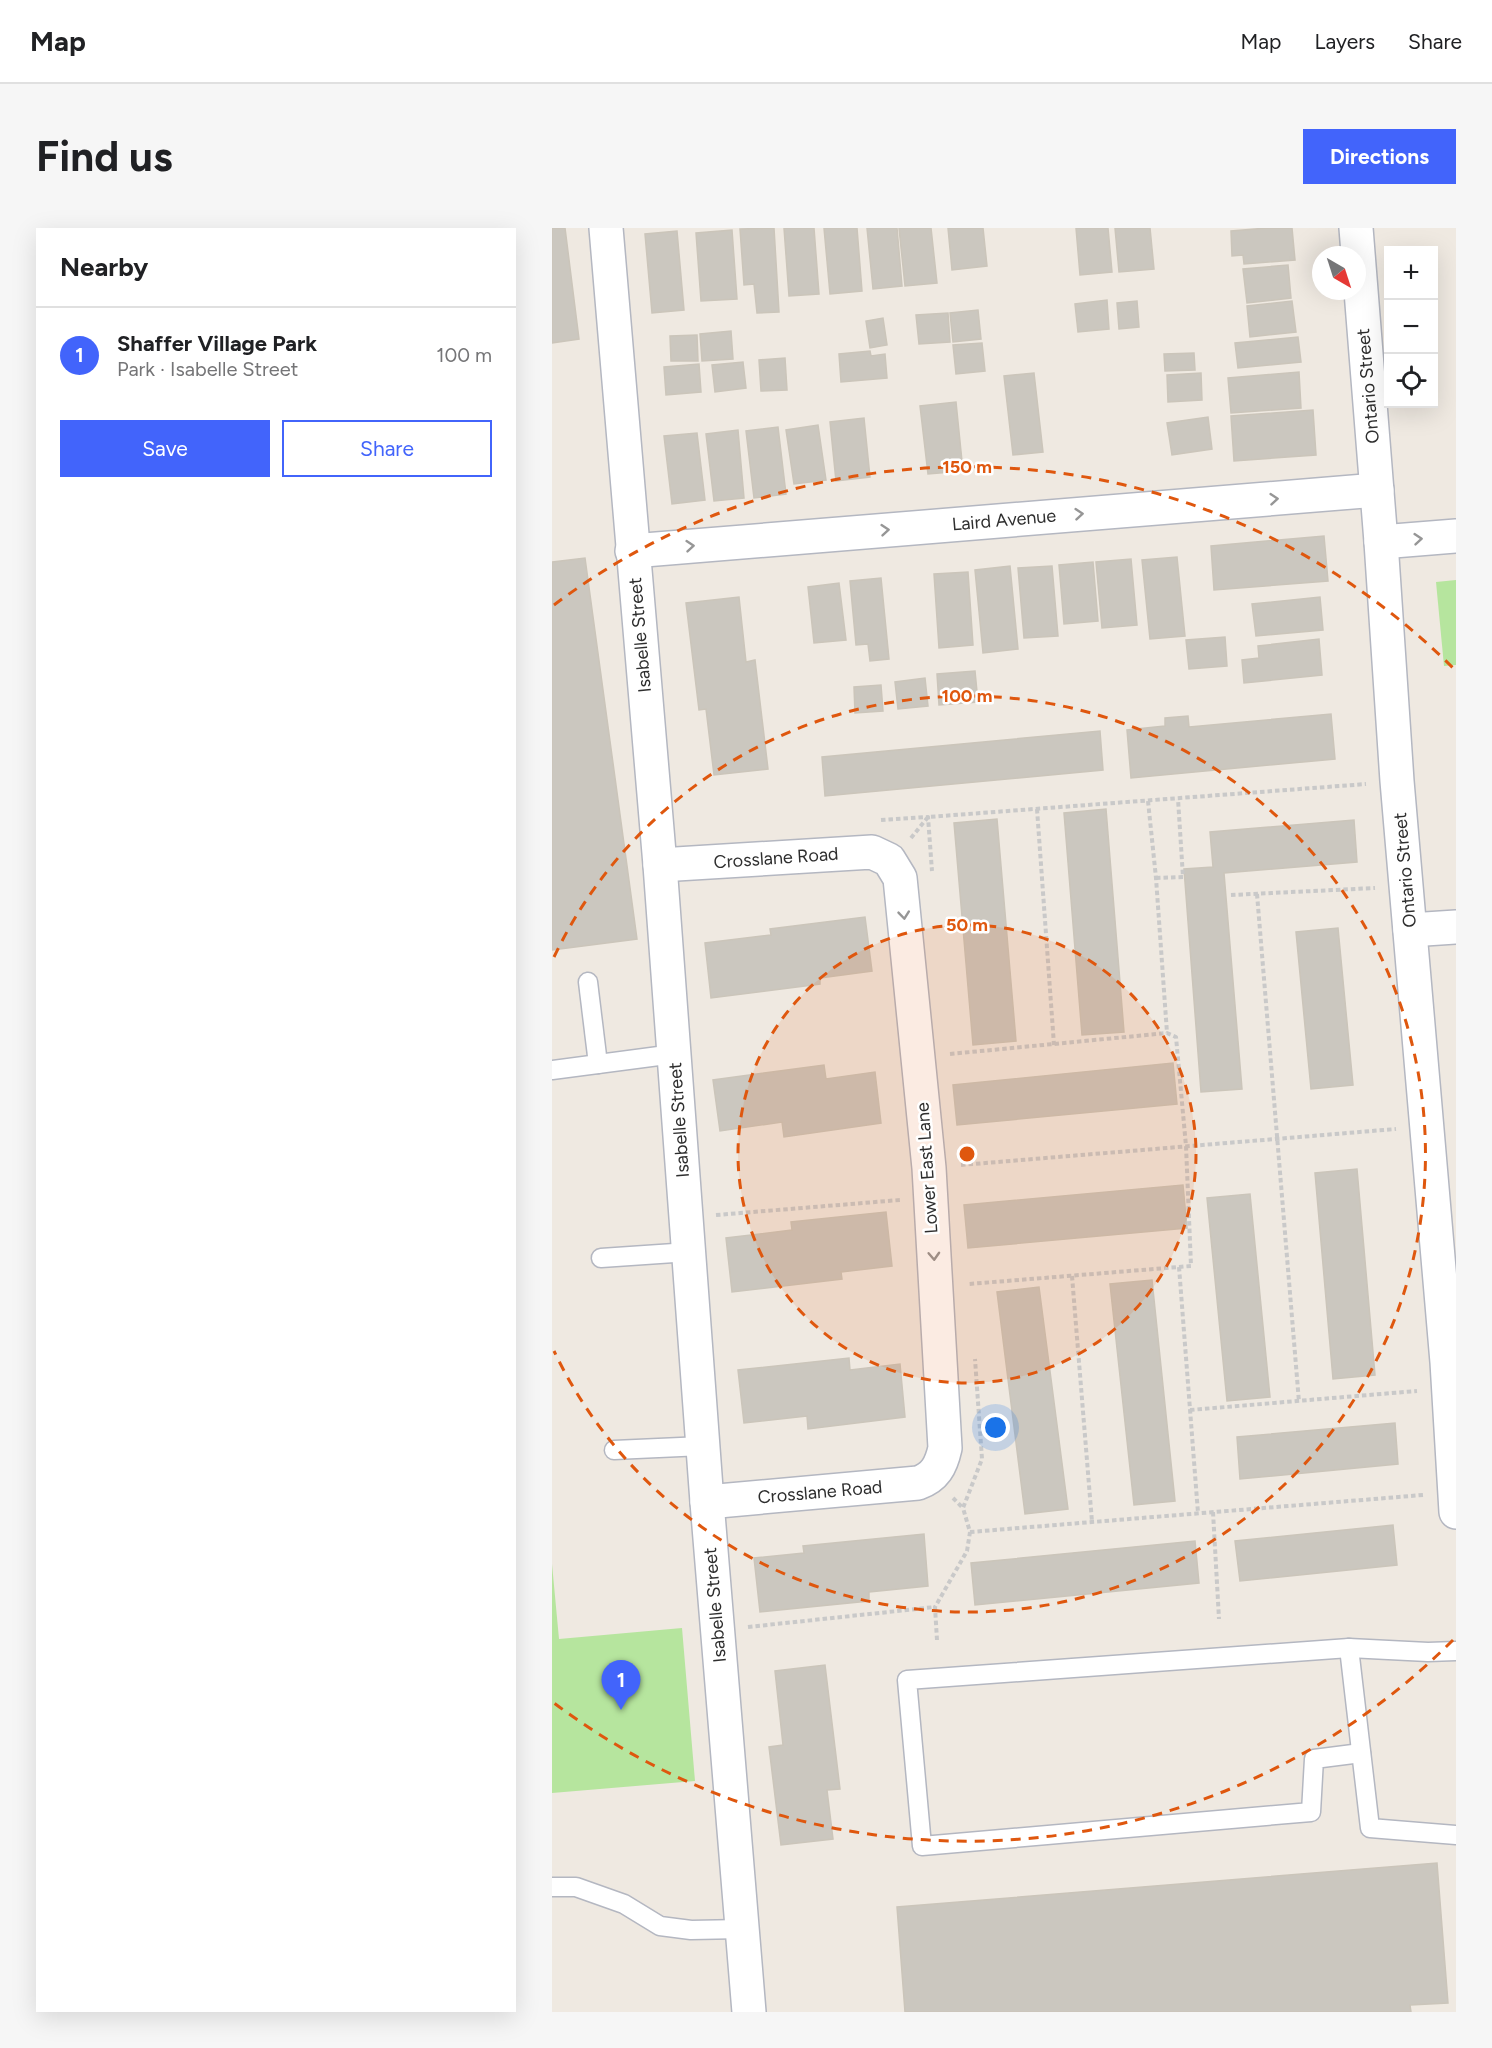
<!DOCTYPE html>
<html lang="en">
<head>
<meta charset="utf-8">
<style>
  body { margin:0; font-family:Figtree,sans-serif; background:#f6f6f6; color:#202124 }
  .controls { position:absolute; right:18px; top:18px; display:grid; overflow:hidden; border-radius:0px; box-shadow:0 6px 24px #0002 }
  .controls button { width:54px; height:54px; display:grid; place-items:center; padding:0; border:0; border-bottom:2px solid #e0e0e0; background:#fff; color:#202124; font:30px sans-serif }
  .compass { position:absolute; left:760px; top:18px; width:54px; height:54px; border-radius:50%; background:#fff; box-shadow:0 6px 24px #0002; rotate:141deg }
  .you { position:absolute; left:444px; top:1200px; width:21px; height:21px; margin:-15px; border:4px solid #fff; border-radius:50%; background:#1a73e8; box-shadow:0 0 0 9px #1a73e833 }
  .badge { display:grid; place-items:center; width:39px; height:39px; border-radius:50%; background:#4264fb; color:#fff; font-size:20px; font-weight:700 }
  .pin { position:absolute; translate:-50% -50px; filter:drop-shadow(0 2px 3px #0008) }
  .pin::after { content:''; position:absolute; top:32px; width:21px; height:18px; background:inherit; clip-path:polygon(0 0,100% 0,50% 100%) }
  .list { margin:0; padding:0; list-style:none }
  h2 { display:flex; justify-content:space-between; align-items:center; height:78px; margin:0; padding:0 24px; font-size:26px }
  h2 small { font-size:20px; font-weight:400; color:#757577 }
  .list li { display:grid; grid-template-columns:39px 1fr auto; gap:18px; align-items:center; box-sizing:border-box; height:96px; padding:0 24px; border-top:2px solid #e0e0e0 }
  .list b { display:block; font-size:22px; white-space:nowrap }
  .list p { margin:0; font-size:20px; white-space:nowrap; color:#757577 }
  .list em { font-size:20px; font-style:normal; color:#757577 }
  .actions { display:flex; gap:12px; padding:18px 24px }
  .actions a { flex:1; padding:14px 0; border:2px solid #4264fb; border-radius:0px; text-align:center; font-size:21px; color:#4264fb }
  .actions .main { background:#4264fb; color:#fff }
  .icon { flex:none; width:33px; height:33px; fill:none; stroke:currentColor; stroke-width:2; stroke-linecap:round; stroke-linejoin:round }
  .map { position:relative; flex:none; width:904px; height:1784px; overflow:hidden; border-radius:0px }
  header { display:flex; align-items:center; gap:36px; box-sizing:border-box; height:84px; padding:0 30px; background:#fff; border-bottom:2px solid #e0e0e0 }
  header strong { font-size:28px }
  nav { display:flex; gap:33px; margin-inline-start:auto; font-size:21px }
  .intro { display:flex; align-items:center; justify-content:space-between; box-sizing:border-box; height:144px; padding:0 36px }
  h1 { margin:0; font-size:42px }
  .button { padding:15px 27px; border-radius:0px; background:#4264fb; color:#fff; font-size:21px; font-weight:700 }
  main { display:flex; gap:36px; padding:0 36px }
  aside { flex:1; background:#fff; border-radius:0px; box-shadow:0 6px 24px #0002 }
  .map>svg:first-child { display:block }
</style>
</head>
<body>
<header>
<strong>Map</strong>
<nav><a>Map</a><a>Layers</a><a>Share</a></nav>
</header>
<div class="intro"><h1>Find us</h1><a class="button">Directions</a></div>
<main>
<aside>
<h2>Nearby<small></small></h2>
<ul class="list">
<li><span class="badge">1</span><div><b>Shaffer Village Park</b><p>Park · Isabelle Street</p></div><em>100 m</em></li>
</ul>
<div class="actions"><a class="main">Save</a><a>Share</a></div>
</aside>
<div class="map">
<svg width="904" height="1784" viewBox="0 0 904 1784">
  <rect width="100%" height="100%" fill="#efe9e1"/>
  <g fill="#b6e59e">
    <polygon points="904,352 904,437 892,438 884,354"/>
    <polygon points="0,1336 7,1411 130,1400 143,1553 0,1565"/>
  </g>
  <g fill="#cbc7bf" stroke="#cbc5ba" stroke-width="1.5">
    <polygon points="0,0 13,0 27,111 0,115"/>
    <polygon points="222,0 227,84 205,85 202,56 192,57 188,1"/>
    <polygon points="232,0 262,0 267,66 237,68"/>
    <polygon points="272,0 305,0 310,63 278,66"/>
    <polygon points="315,0 345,0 350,58 321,61"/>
    <polygon points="347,0 379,0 385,55 353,58"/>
    <polygon points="396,0 431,0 435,38 400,42"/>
    <polygon points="524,0 556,0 560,44 528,47"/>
    <polygon points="563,0 598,0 602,41 567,44"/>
    <polygon points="715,0 740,0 743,32 692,36 691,27 680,28 679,3"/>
    <polygon points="180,2 185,71 149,73 144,5"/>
    <polygon points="125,3 132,82 100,85 93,6"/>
    <polygon points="736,37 739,70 695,75 691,41"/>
    <polygon points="555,72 557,101 526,104 523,76"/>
    <polygon points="585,73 587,99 567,101 565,75"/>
    <polygon points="740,73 744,104 698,109 695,78"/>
    <polygon points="426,82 429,111 401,114 398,85"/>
    <polygon points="396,85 398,114 367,116 364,87"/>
    <polygon points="331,90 335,117 318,120 314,93"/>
    <polygon points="179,103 181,131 150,133 148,106"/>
    <polygon points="145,107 146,133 119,133 118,108"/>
    <polygon points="746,109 749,134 686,140 683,115"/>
    <polygon points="430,115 433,143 404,146 401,117"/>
    <polygon points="318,123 319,128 333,126 335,150 289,154 287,126"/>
    <polygon points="642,125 643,142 613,143 612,126"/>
    <polygon points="233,130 235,162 209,163 207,132"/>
    <polygon points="191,134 194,160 163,164 160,137"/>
    <polygon points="147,136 149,164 114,167 112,139"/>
    <polygon points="747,144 749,180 679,185 676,150"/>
    <polygon points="482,145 491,224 461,227 452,148"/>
    <polygon points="649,145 650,172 616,174 615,147"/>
    <polygon points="404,174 411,243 376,246 368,178"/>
    <polygon points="761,182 764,227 682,233 679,188"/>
    <polygon points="656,189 660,221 620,227 615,195"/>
    <polygon points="312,190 318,249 284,253 278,194"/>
    <polygon points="266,197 274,252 242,256 234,202"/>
    <polygon points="226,199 234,266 202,270 194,203"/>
    <polygon points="186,202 192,270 162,273 154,206"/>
    <polygon points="145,205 153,272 120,276 112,208"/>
    <polygon points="772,308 776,353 662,362 659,318"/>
    <polygon points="625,329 633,408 598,411 590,332"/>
    <polygon points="33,330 85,711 0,722 0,334"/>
    <polygon points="579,331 585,397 550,400 544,334"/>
    <polygon points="541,334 546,393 512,396 507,337"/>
    <polygon points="458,338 466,421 431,425 423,342"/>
    <polygon points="500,338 506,408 472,410 466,340"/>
    <polygon points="416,344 421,417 387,420 382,346"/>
    <polygon points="329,350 337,431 318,433 316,416 304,417 298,353"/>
    <polygon points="287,355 294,412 262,415 256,359"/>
    <polygon points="187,369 194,434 203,432 216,541 162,547 154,481 147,482 134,375"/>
    <polygon points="768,369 771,402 704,408 700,376"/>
    <polygon points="673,409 675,438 637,441 634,412"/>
    <polygon points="767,411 770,447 692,455 690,432 707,430 706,418"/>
    <polygon points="423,443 426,474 387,477 385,446"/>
    <polygon points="373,450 376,478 346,481 343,454"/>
    <polygon points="329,457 331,483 303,485 302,459"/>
    <polygon points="779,486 783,531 579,550 575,502 613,498 613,490 636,488 637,499"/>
    <polygon points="548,503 551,542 273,568 270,529"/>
    <polygon points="554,581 572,804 530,807 512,585"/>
    <polygon points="445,591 464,813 421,817 402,595"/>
    <polygon points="802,592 805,634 672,645 690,861 649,864 632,641 661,639 658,604"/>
    <polygon points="313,689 320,743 268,750 268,756 159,770 153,715 219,707 218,701"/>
    <polygon points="786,700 801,857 759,861 744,704"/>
    <polygon points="621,835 625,876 405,897 401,857"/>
    <polygon points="272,837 274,851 323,844 329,895 232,909 230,894 168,903 161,852"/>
    <polygon points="805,941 823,1147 781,1151 763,945"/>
    <polygon points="631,957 635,1000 416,1020 412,977"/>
    <polygon points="698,966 718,1169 675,1173 655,970"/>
    <polygon points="334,984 340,1038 289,1044 290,1051 180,1064 174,1010 240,1002 239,994"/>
    <polygon points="600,1052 623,1273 582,1277 558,1056"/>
    <polygon points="487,1059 516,1281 473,1286 445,1064"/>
    <polygon points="297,1130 298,1142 348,1136 353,1189 256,1201 255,1188 192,1195 186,1142"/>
    <polygon points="843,1195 846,1236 688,1251 685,1209"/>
    <polygon points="841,1297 845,1337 688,1353 683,1313"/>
    <polygon points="372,1306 376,1358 317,1364 317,1373 208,1384 202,1330 252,1325 251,1318"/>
    <polygon points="643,1313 647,1355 423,1377 419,1335"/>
    <polygon points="273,1437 288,1561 275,1562 281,1611 229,1617 217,1519 231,1517 223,1443"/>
    <polygon points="885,1635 896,1775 858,1777 859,1784 353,1784 345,1679"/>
  </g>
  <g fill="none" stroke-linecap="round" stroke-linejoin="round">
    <g stroke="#b4b7c1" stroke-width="21">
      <g id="lane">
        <polyline points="36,754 46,836"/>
        <polyline points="0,842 122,826"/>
        <polyline points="49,1030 137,1024"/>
        <polyline points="62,1222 151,1218"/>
        <polyline points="797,1420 818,1600 904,1607"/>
        <polyline points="809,1525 762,1531 759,1584 370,1618 355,1452 797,1420 876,1424 904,1423"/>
        <polyline points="0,1659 24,1659 72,1676 108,1698 139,1702 190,1701"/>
      </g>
    </g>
    <g stroke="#b4b7c1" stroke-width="36">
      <g id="street">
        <polyline points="54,0 108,637 155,1274 197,1784"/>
        <polyline points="829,314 904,308"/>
        <polyline points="80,323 825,262"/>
        <path d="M108,637L320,624L337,632L348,650L377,940L393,1220C389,1238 383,1249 366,1255L155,1274"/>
        <polyline points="858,702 904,699"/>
      </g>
    </g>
    <g stroke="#b4b7c1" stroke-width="36">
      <polyline id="secondary" points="804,0 829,314 845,553 895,1134 904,1284"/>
    </g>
    <g stroke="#c9c9c9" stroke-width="4" stroke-dasharray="4.5 3" stroke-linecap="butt">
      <polyline points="596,573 604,650 615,805"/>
      <polyline points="485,581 502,817"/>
      <polyline points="329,592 376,589 380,643"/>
      <polyline points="359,610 376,589 814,556"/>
      <polyline points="604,650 631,649 626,571"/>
      <polyline points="705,666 747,1174"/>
      <polyline points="679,667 823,660"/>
      <polyline points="398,826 615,805 624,809 634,918 639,1038 417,1056"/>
      <polyline points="409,937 844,901"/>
      <polyline points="164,987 348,972"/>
      <polyline points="627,1039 646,1285"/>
      <polyline points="520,1048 540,1294"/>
      <polyline points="638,1182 865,1163"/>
      <polyline points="401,1270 411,1280"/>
      <polyline points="661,1284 667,1391"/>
      <polyline points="418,1304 871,1267"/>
      <polyline points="196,1399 383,1379"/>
      <polyline points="385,1412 383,1379 415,1323 418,1304 411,1280 430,1231 423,1131"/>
    </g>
    <use href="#lane" stroke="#fff" stroke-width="18"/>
    <use href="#street" stroke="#fff" stroke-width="33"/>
    <use href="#secondary" stroke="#fff" stroke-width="33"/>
  </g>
  <defs><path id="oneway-chevron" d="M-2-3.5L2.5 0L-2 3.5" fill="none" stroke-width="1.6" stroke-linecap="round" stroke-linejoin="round" transform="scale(1.5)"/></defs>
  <g stroke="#969696">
    <use href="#oneway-chevron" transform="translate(722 271) rotate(-5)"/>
    <use href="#oneway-chevron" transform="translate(527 286) rotate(-5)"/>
    <use href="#oneway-chevron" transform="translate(333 302) rotate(-5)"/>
    <use href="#oneway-chevron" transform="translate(866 311) rotate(-5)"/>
    <use href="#oneway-chevron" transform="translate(138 318) rotate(-5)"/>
    <use href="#oneway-chevron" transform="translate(352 687) rotate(84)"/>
    <use href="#oneway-chevron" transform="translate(382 1028) rotate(87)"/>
  </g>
  <circle cx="415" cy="926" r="229" fill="#df570e" fill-opacity=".12"/>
  <g fill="none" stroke="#df570e" stroke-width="3" stroke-dasharray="10 8">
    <circle cx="415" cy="926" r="229"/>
    <path d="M2 729A458 458 0 1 1 2 1123"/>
    <path d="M901 1412A687 687 0 0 1 2 1475M2 377A687 687 0 0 1 901 440"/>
  </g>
  <g text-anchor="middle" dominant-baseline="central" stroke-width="5" stroke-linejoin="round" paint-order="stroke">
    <g font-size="18" fill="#2e2e2e" stroke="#fff">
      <text transform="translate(816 158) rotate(-95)">Ontario Street</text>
      <text transform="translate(452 292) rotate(-5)">Laird Avenue</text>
      <text transform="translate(88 407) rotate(-95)">Isabelle Street</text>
      <text transform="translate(224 630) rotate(-4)">Crosslane Road</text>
      <text transform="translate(853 642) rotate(-95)">Ontario Street</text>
      <text transform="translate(127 892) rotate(-94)">Isabelle Street</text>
      <text transform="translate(375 940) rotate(-94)">Lower East Lane</text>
      <text transform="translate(268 1264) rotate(-5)">Crosslane Road</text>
      <text transform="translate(163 1377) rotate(-95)">Isabelle Street</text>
    </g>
  </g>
  <circle cx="415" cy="926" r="9" fill="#df570e" stroke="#fff" stroke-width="3"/>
  <g font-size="18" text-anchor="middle" font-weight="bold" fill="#df570e" stroke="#fff" stroke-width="5" stroke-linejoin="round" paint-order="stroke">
    <text x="415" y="245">150 m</text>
    <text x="415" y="474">100 m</text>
    <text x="415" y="703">50 m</text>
  </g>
</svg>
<div class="controls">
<button>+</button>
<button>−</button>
<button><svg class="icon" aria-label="locate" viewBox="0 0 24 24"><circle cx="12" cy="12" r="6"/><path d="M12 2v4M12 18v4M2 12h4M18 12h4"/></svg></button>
</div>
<svg class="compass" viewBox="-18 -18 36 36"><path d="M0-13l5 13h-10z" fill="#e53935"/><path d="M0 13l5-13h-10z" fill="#757577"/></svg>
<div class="you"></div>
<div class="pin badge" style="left:69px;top:1482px">1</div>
</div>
</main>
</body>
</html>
